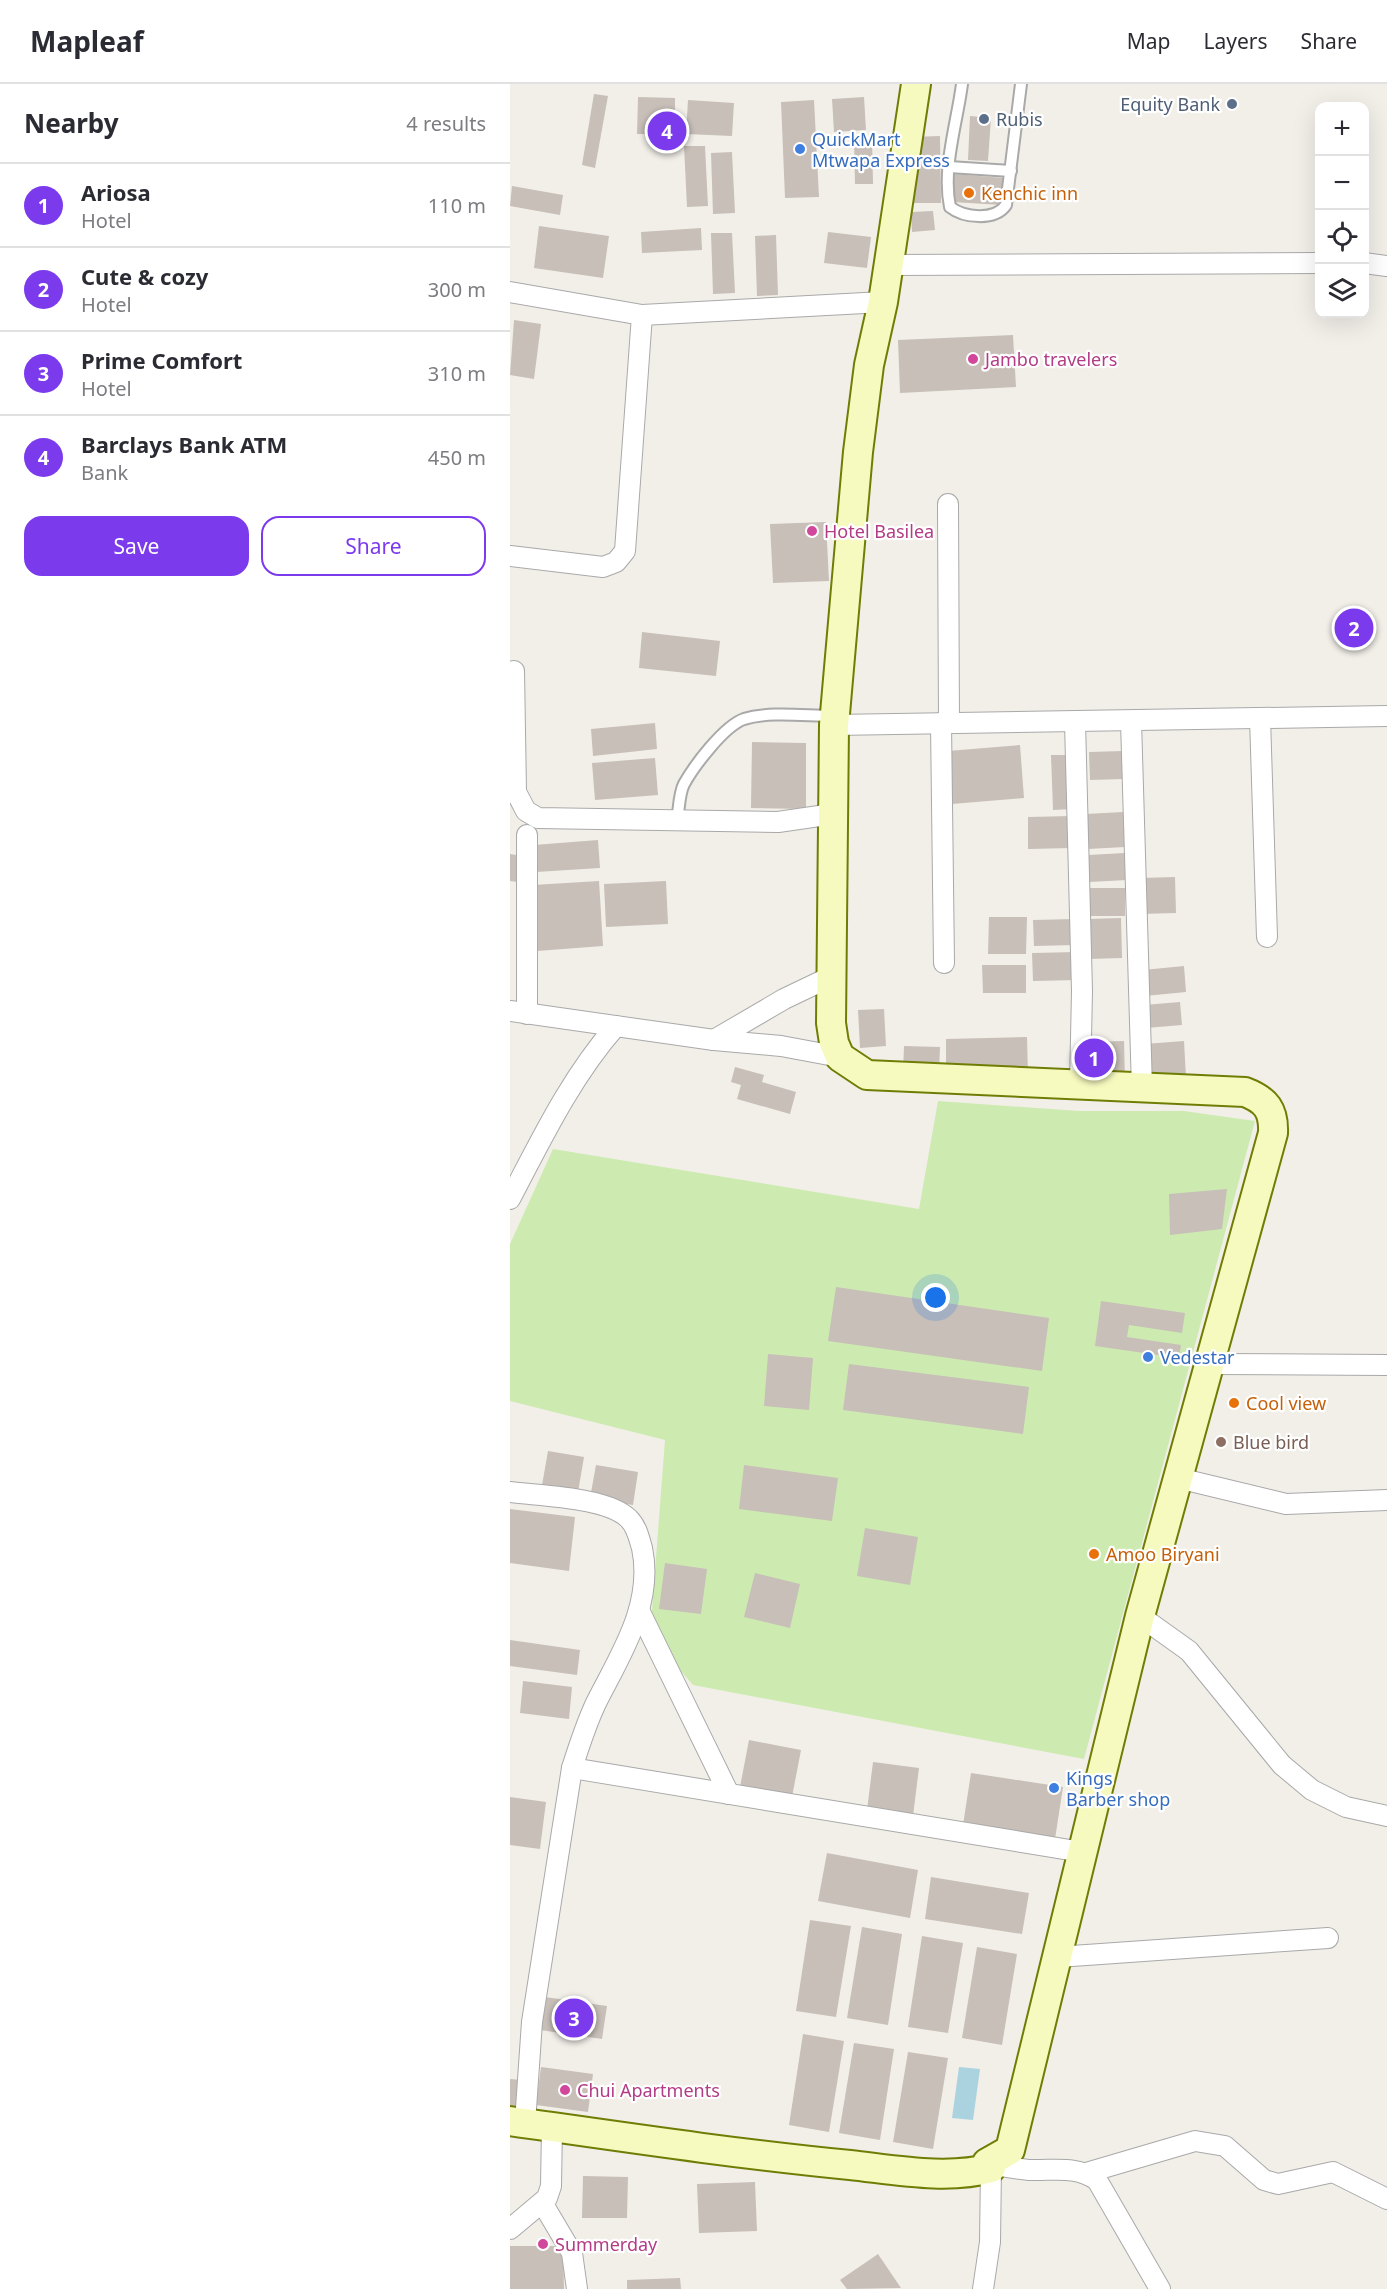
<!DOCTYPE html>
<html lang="en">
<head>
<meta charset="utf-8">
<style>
  body { margin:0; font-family:"Noto Sans",sans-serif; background:#f2f2f3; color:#2b2b33 }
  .controls { position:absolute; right:18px; top:18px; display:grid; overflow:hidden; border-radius:12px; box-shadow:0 6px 24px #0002 }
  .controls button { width:54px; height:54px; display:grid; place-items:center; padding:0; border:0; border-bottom:2px solid #e1e1e2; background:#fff; color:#2b2b33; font:30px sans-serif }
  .you { position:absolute; left:426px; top:1214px; width:21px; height:21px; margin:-15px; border:4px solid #fff; border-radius:50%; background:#1a73e8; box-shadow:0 0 0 9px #1a73e833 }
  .badge { display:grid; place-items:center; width:39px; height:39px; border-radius:50%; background:#7c3aed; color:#fff; font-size:20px; font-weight:700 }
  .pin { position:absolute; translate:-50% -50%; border:3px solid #fff; box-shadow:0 2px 6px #0006 }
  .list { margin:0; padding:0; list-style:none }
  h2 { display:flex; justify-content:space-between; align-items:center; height:78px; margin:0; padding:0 24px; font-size:26px }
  h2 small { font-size:20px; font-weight:400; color:#7c7c81 }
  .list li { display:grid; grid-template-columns:39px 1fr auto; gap:18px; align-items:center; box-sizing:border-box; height:84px; padding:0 24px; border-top:2px solid #e1e1e2 }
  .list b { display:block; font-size:22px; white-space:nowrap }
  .list p { margin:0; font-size:20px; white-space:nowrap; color:#7c7c81 }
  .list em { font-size:20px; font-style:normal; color:#7c7c81 }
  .actions { display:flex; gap:12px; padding:18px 24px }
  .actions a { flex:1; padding:14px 0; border:2px solid #7c3aed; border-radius:18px; text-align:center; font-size:21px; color:#7c3aed }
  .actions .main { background:#7c3aed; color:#fff }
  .icon { flex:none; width:33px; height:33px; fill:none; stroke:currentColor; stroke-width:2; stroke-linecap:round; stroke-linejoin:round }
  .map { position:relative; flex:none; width:877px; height:2205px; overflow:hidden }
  header { display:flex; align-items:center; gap:36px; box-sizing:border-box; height:84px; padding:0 30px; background:#fff; border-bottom:2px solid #e1e1e2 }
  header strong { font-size:28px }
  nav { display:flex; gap:33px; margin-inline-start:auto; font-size:21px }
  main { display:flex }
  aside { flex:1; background:#fff }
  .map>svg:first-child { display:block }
</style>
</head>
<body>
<header>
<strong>Mapleaf</strong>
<nav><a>Map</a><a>Layers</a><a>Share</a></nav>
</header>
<main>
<aside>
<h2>Nearby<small>4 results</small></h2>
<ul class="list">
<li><span class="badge">1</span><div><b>Ariosa</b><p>Hotel</p></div><em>110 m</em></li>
<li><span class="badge">2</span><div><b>Cute &amp; cozy</b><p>Hotel</p></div><em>300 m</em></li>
<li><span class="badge">3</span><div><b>Prime Comfort</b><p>Hotel</p></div><em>310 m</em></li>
<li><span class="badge">4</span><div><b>Barclays Bank ATM</b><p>Bank</p></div><em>450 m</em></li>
</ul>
<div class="actions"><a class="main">Save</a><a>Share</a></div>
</aside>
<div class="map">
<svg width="877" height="2205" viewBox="0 0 877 2205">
  <rect width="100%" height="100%" fill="#f2efe9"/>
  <polygon fill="#cdebb0" points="428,1017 569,1027 674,1027 745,1037 574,1675 183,1601 140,1552 155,1356 0,1317 0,1160 43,1065 409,1125"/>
  <polygon fill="#aad3df" points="449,1983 470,1985 463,2036 442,2034"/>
  <g fill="#c7bfb8">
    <polygon points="84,10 98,12 85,84 72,81"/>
    <polygon points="128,13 165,14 165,50 127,50"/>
    <polygon points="354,13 356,46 324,48 322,15"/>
    <polygon points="178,16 224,19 222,52 176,50"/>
    <polygon points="304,16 309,113 275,114 271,18"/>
    <polygon points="460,32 481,34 478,77 458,76"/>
    <polygon points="430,52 431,119 404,119 402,53"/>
    <polygon points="344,54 362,54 363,100 345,100"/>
    <polygon points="174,62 195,62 198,122 177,123"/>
    <polygon points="222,68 225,129 203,130 201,69"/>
    <polygon points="444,90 494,94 492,121 442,118"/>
    <polygon points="2,102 53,111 50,131 0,122"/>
    <polygon points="423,127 425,146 402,148 401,128"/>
    <polygon points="29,142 99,152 93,194 24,184"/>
    <polygon points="191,144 192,166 132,169 131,148"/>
    <polygon points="318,148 361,153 357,184 314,179"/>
    <polygon points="201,149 222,149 225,209 203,210"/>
    <polygon points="266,151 268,211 247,212 245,152"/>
    <polygon points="4,236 31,240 24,295 0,291"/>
    <polygon points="503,251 506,303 390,309 388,256"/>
    <polygon points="316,438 319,497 263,499 260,440"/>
    <polygon points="132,548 210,557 206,592 129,584"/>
    <polygon points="145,639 147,665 83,672 81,645"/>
    <polygon points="242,658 296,659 296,725 241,724"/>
    <polygon points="510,661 514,714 442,720 438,667"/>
    <polygon points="613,667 614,695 580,696 579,668"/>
    <polygon points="541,671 562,671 564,725 543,726"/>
    <polygon points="145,674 148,711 85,716 82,679"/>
    <polygon points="613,728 615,763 578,765 576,730"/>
    <polygon points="562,732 562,764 518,765 518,733"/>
    <polygon points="88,756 90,784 26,788 24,761"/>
    <polygon points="615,769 617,796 579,798 578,771"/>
    <polygon points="0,770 12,772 8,798 0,797"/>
    <polygon points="665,793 666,829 630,830 629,794"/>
    <polygon points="89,797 93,862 27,867 23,801"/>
    <polygon points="156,797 158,840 96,843 94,800"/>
    <rect x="577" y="804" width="38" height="28"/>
    <polygon points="479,833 517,833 516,870 478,870"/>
    <polygon points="611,834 612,874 579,875 578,835"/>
    <polygon points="565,835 565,861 524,862 523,836"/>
    <polygon points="567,868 567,896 523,897 522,869"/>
    <polygon points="472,881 516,881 516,909 473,909"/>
    <polygon points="674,882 676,908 635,912 633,886"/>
    <polygon points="670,918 672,941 636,944 634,921"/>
    <polygon points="374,925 376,962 350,964 348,926"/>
    <polygon points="517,953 518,991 436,993 436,955"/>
    <polygon points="614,957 615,997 574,997 574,958"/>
    <polygon points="674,957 676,993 636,995 634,960"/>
    <polygon points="394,962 430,963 429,989 393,989"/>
    <polygon points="225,983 254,991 252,998 286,1008 280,1030 227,1015 231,1001 221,998"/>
    <polygon points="717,1105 712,1145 660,1151 659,1110"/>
    <polygon points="326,1203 539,1234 532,1287 318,1257"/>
    <polygon points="591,1217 675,1229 672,1249 619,1241 617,1253 671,1261 669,1274 585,1262"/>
    <polygon points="258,1270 303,1274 299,1326 254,1322"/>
    <polygon points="339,1280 519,1303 513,1350 333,1326"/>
    <polygon points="38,1367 74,1373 67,1414 31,1407"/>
    <polygon points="86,1381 128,1388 123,1421 80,1414"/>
    <polygon points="234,1381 328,1394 322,1437 229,1425"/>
    <polygon points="0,1425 65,1433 59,1487 0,1479"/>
    <polygon points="355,1444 408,1453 400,1501 347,1492"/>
    <polygon points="155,1479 197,1485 191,1530 149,1525"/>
    <polygon points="245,1489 290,1500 280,1544 234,1533"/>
    <polygon points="0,1556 70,1566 67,1591 0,1582"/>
    <polygon points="13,1597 62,1603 59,1635 10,1629"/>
    <polygon points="239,1656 291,1666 282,1713 230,1703"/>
    <polygon points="363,1678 409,1684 403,1732 357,1726"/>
    <polygon points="461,1689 553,1703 545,1755 453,1741"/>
    <polygon points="0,1713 36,1718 30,1765 0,1761"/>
    <polygon points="317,1769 408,1786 400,1834 308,1817"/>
    <polygon points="421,1793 519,1809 512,1850 415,1835"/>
    <polygon points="300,1836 341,1842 326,1933 286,1927"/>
    <polygon points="352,1843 392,1850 378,1941 337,1934"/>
    <polygon points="412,1852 453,1859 438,1949 398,1943"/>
    <polygon points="467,1863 507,1870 492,1961 452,1954"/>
    <polygon points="35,1913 97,1922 92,1955 30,1946"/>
    <polygon points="293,1950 334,1957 319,2048 279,2041"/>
    <polygon points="344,1959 384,1965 370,2056 329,2049"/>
    <polygon points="398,1968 438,1974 423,2065 383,2058"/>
    <polygon points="31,1983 83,1990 78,2028 26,2021"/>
    <polygon points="0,1995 12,1996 8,2023 0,2022"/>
    <polygon points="73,2092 118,2093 117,2134 72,2134"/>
    <polygon points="245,2098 247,2147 189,2149 187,2100"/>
    <polygon points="0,2162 53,2162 54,2205 0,2205"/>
    <polygon points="368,2170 391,2204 337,2205 330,2196"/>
    <polygon points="170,2194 171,2205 117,2205 117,2196"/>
  </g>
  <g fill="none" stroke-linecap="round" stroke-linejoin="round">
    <g stroke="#a9a9a9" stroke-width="14">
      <g id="lane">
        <path d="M452,0C447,39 432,84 440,123C454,134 485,137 496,121L511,0"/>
        <polyline points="439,83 501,87"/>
        <path d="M167,737C169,726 169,709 174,700C184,682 214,642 234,635C260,627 295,632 323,632"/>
      </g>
    </g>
    <g stroke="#a9a9a9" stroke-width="22">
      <g id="street">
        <polyline points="854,179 877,182"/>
        <polyline points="378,181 810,179"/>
        <polyline points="0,208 132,231 373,218"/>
        <polyline points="438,420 439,639"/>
        <polyline points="0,472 93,483 106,478 115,467 132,231"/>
        <polyline points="4,587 6,708 16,727 28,734 268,738 323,730"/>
        <polyline points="750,634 757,853"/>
        <polyline points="621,637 632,1005"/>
        <polyline points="565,638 572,907 570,1001"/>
        <polyline points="431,639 434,879"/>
        <polyline points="324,641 877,632"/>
        <polyline points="17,751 17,930"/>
        <polyline points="0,927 204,956 271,962 330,973"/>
        <polyline points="204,956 274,915 320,893"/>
        <path d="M0,1115C31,1056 61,993 106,942"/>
        <polyline points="699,1280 877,1281"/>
        <polyline points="668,1394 776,1420 877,1416"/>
        <path d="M0,1408C30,1412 98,1413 119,1435C127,1443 129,1454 132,1464C144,1521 110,1571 86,1619C76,1640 69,1662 62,1684L22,1938L15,2039"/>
        <polyline points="129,1526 219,1710"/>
        <polyline points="630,1532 679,1567 772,1681 802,1706 836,1723 877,1732"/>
        <polyline points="62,1684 572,1768"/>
        <polyline points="548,1873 818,1854"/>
        <path d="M477,2079C491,2082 505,2085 519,2086C544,2087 565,2081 587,2096L650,2205"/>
        <polyline points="576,2089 685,2057 715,2062 754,2096 768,2100 823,2088 877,2115"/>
        <polyline points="33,2120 62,2169 67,2205"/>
        <polyline points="0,2145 37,2114 41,2102 42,2043"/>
        <polyline points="473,2205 480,2158 481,2084"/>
      </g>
    </g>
    <g stroke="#707d05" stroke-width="32">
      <path id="secondary" d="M0,2037C113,2053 227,2070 340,2081C386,2086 437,2096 481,2084L477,2079L500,2066L630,1532L763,1049C764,1026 756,1016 735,1008L357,991L330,973L324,959L321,939L324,641L348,368L359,281L373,218L406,0"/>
    </g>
    <use href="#lane" stroke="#fff" stroke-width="10"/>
    <use href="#street" stroke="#fff" stroke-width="20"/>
    <use href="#secondary" stroke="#f7fabf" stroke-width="28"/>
  </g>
  <g fill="#5c6f8a" stroke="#fff" stroke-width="2">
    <circle cx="722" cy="20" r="6"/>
    <circle cx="474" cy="35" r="6"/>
  </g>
  <g fill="#3f7fe0" stroke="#fff" stroke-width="2">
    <circle cx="290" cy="65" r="6"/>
    <circle cx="638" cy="1273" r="6"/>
    <circle cx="544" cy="1704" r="6"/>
  </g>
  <g fill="#e8710a" stroke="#fff" stroke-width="2">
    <circle cx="459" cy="109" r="6"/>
    <circle cx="724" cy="1319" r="6"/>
    <circle cx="584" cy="1470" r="6"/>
  </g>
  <g fill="#d1479c" stroke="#fff" stroke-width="2">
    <circle cx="463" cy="275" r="6"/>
    <circle cx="302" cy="447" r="6"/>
    <circle cx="55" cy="2006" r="6"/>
    <circle cx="33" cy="2160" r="6"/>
  </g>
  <circle fill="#8d6e63" stroke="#fff" stroke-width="2" cx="711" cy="1358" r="6"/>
  <g text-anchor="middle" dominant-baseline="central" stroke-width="4.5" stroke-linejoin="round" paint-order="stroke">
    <g font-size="18" fill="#4e5e75" stroke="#fff" text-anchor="end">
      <text x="710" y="20">Equity Bank</text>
      <text x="486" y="35" text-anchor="start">Rubis</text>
    </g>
    <g font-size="18" fill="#366cbe" stroke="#fff" text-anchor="start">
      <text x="302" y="55">QuickMart<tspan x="302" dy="21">Mtwapa Express</tspan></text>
      <text x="650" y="1273">Vedestar</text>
      <text x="556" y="1694">Kings<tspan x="556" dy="21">Barber shop</tspan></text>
    </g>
    <g font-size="18" fill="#c56008" stroke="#fff" text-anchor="start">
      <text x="471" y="109">Kenchic inn</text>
      <text x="736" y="1319">Cool view</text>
      <text x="596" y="1470">Amoo Biryani</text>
    </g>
    <g font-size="18" fill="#b23c85" stroke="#fff" text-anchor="start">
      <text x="475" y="275">Jambo travelers</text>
      <text x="314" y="447">Hotel Basilea</text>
      <text x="67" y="2006">Chui Apartments</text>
      <text x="45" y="2160">Summerday</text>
    </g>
    <g font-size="18" fill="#785e54" stroke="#fff" text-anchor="start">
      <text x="723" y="1358">Blue bird</text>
    </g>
  </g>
</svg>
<div class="controls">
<button>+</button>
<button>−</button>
<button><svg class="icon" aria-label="locate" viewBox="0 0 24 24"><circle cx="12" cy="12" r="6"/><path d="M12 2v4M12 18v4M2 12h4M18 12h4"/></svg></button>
<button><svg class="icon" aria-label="layers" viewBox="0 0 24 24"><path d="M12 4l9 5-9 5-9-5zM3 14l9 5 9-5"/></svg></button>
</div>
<div class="you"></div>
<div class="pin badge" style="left:584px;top:974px">1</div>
<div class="pin badge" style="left:844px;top:544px">2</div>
<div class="pin badge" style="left:64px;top:1934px">3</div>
<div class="pin badge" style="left:157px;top:47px">4</div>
</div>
</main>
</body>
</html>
